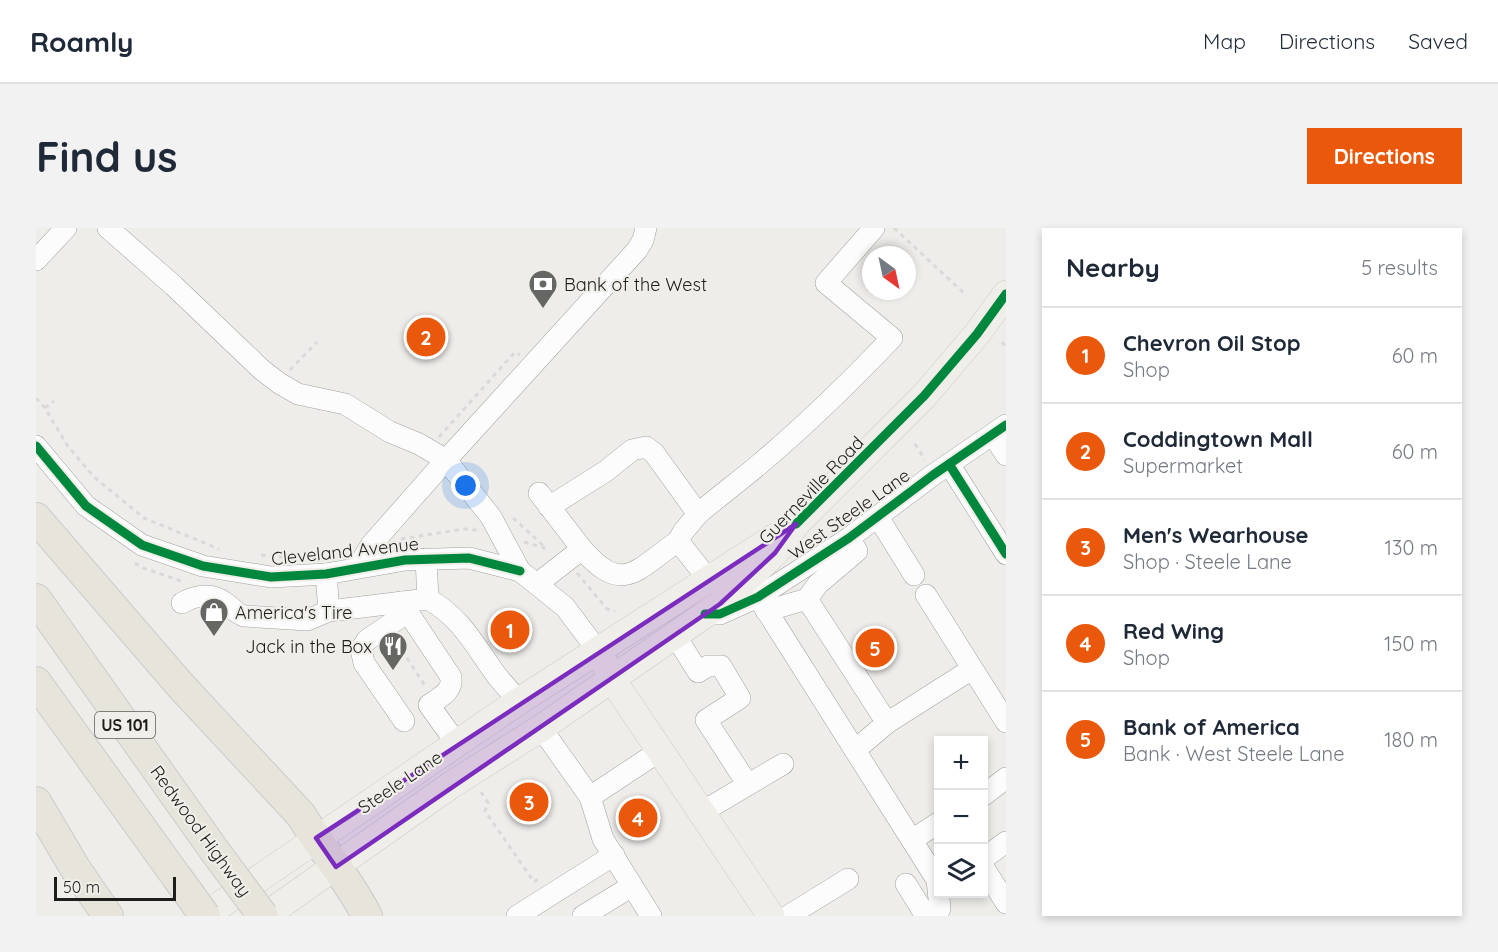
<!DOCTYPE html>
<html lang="en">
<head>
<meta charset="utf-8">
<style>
  body { margin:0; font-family:Quicksand,sans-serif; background:#f2f2f3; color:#1f2937 }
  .controls { position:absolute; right:18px; bottom:18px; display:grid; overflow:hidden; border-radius:0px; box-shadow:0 3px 9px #0003 }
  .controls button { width:54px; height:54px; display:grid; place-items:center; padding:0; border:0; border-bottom:2px solid #e0e1e3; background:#fff; color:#1f2937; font:30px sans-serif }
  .compass { position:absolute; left:826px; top:18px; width:54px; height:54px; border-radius:50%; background:#fff; box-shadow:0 3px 9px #0003; rotate:147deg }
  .scale { position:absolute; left:18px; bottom:15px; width:122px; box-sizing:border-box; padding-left:6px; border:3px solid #1d1d1b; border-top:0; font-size:16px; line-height:21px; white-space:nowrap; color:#1d1d1b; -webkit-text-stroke:4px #efeee9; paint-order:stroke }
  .you { position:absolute; left:430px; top:258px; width:21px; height:21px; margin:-15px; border:4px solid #fff; border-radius:50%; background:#1a73e8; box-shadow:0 0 0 9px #1a73e833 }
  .badge { display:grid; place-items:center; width:39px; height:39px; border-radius:50%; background:#ea580c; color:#fff; font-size:20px; font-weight:700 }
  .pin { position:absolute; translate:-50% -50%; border:3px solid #fff; box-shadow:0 2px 6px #0006 }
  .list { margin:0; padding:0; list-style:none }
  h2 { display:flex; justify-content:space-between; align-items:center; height:78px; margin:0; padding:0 24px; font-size:26px }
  h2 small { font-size:20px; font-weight:400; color:#747a83 }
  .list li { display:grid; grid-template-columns:39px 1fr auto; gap:18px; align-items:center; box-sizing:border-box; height:96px; padding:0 24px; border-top:2px solid #e0e1e3 }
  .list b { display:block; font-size:22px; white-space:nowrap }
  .list p { margin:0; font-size:20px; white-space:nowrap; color:#747a83 }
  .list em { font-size:20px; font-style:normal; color:#747a83 }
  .icon { flex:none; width:33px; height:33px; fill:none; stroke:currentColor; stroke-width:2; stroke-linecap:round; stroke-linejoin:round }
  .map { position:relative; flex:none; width:970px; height:688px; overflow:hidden; border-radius:0px }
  header { display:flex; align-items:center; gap:36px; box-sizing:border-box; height:84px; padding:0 30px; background:#fff; border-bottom:2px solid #e0e1e3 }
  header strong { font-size:28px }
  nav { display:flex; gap:33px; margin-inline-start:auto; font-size:21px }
  .intro { display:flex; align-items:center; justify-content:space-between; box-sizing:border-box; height:144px; padding:0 36px }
  h1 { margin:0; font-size:42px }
  .button { padding:15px 27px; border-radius:0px; background:#ea580c; color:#fff; font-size:21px; font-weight:700 }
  main { display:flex; gap:36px; padding:0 36px }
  aside { flex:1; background:#fff; border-radius:0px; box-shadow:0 3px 9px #0003 }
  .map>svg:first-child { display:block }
</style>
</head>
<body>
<header>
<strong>Roamly</strong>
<nav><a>Map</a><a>Directions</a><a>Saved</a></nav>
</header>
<div class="intro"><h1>Find us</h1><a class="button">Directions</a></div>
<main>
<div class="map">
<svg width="970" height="688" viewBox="0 0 970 688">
  <rect width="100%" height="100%" fill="#eeedea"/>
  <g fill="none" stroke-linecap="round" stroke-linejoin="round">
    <g stroke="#a2a2a0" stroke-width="22">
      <g id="minor">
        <polyline points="72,0 138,58 226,142 243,155 262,166 309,176 354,204 383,216 410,232 601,22 607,12 610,0"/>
        <polyline points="0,32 30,0"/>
        <polyline points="957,207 970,227"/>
        <polyline points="0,218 50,278 106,317 167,338 235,349 290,346 369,332 433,330 484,343 529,379 562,423"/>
        <polyline points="913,236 970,326"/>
        <polyline points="503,265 546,321"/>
        <polyline points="513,279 570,243 596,222 610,219 618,225 662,286"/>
        <polyline points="842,289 878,347"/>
        <polyline points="813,310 821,323 782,356 771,371 851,495"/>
        <polyline points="390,331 392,371"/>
        <polyline points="322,339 335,317 410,232 455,289 484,343"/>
        <polyline points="290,346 293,383"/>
        <path d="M672,351L642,313L647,304L662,286C683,268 705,252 726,234C772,195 814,154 856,110L790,55L838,0"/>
        <path d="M501,356L546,321C587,368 600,342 642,313"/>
        <polyline points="890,367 970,494"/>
        <polyline points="722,369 901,652 904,680 901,688"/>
        <path d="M365,374L415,449C417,464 404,469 393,477L421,516"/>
        <path d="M146,375C159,367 176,365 188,374C196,379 199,385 208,388L271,392L293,383L392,371C426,390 439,418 461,448C468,457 476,465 483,473"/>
        <polyline points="730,383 771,371"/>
        <polyline points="674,386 684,386 722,369 813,310 897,247 970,197"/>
        <polyline points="639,407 662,444 672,438 685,438 704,470 670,492 712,557"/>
        <polyline points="368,493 328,435 325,421 331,412 372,384"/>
        <polyline points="505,500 554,569 625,522"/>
        <polyline points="819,522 851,495 936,441"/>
        <polyline points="948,567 970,550"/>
        <polyline points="554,569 567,611 615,688"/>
        <polyline points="666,584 747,536"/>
        <polyline points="876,612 902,595"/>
        <polyline points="948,630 970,614"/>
        <polyline points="948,640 970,675"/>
        <polyline points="870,656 890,688"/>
        <polyline points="481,688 578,627"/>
        <polyline points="547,688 596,658"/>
        <polyline points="752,688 812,651"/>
      </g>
    </g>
    <g stroke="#cbcbca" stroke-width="28">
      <g id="major">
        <polyline points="569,436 576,451 735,688"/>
        <polyline points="168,688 483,473 739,309"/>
        <polyline points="229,688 415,557 505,500 684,376 739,325 760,296 888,168 941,106 970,66"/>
      </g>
    </g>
    <g stroke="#cbcbca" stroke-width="32">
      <g id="highway">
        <path d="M0,290L145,458L265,587C286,622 313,652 331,688"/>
        <polyline points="0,371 178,622"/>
        <polyline points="0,454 140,648"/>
        <polyline points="0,574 39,640 72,688"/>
      </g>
    </g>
    <g stroke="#dad9d9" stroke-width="3" stroke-dasharray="4.5 4.5" stroke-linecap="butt">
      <polyline points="858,0 930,67"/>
      <polyline points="966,114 970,119"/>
      <polyline points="254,142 281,114"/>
      <polyline points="0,170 9,180 31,217 58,249 108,290 183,321"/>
      <polyline points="9,180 18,173"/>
      <polyline points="403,209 479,124 484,127"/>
      <polyline points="879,216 889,232"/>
      <polyline points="477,290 510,320"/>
      <polyline points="365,311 428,301 441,302"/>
      <polyline points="488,314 506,319 512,323"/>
      <polyline points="225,327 246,329"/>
      <polyline points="99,335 107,340 148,354"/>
      <polyline points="541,345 571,381 579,383"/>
      <polyline points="361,415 390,459"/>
      <polyline points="352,419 355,423 362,417"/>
      <polyline points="445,564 452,575 449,583 498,654 502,651"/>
    </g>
    <use href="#minor" stroke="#fcfcfc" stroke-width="21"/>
    <use href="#major" stroke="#f0eee8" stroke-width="27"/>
    <use href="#highway" stroke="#e7e4db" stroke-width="30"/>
    <g stroke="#cbcbca" stroke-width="32" stroke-linecap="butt">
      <g id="highway-bridge">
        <polyline points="178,622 227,688"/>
        <polyline points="140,648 169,688"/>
      </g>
    </g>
    <use href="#highway-bridge" stroke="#e7e4db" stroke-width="30"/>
    <g stroke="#efeee9" stroke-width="13">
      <g id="cycleway">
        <polyline points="0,218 50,278 106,317 167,338 235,349 290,346 369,332 433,330 484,343"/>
        <polyline points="913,236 970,326"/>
        <polyline points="760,296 888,168 941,106 970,66"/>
        <polyline points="669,386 684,386 722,369 813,310 897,247 970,197"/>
      </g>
    </g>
    <use href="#cycleway" stroke="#00873e" stroke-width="9"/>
  </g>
  <path fill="#7b2cbf" fill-opacity="0.2" stroke="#7b2cbf" stroke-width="4.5" stroke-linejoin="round" d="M760,296L739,325L684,376L300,639L280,610Z"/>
  <defs>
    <g id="bank-pin" transform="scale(1.5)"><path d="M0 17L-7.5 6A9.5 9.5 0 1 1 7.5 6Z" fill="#666663" stroke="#efeee9"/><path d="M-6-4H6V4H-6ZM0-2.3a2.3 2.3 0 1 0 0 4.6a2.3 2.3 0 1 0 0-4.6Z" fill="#fff"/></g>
    <g id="shop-pin" transform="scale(1.5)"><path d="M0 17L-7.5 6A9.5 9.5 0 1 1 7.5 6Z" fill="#666663" stroke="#efeee9"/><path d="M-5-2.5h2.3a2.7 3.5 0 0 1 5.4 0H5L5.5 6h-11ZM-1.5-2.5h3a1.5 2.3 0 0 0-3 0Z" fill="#fff"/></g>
    <g id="restaurant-pin" transform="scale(1.5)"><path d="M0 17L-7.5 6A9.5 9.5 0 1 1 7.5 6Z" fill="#666663" stroke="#efeee9"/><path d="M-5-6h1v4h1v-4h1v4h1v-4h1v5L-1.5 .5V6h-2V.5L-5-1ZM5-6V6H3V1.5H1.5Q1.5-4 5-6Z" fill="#fff"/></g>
  </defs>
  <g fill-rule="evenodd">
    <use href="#bank-pin" x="507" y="56"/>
    <use href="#shop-pin" x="178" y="384"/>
    <use href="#restaurant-pin" x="357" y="418"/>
  </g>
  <g text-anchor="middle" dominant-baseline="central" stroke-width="4.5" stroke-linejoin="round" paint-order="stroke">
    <rect fill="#efeee9" stroke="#5c5c59" stroke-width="1.5" x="59" y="484" width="60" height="26" rx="4.5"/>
    <g font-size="16" font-weight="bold" fill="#1d1d1b">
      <text x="89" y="497">US 101</text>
    </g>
    <g font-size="18" fill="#1d1d1b" stroke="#efeee9" text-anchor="start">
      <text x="528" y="56">Bank of the West</text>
      <text x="199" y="384">America's Tire</text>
      <text x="336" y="418" text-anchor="end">Jack in the Box</text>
    </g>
    <g font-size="18" fill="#1d1d1b" stroke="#efeee9">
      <text transform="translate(775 262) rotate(-46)">Guerneville Road</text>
      <text transform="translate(813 286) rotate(-35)">West Steele Lane</text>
      <text transform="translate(309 323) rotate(-6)">Cleveland Avenue</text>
      <text transform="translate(364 554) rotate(-34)">Steele Lane</text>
      <text transform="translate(165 603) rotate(54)">Redwood Highway</text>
    </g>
  </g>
</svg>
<div class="controls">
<button>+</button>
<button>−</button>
<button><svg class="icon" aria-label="layers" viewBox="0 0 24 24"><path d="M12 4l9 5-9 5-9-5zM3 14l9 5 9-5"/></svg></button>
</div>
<svg class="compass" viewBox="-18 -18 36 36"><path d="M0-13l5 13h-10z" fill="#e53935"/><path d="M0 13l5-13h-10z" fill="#747a83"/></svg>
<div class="scale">50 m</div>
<div class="you"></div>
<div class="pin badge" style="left:474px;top:402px">1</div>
<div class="pin badge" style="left:390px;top:109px">2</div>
<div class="pin badge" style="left:493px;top:574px">3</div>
<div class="pin badge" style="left:602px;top:590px">4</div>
<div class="pin badge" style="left:839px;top:420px">5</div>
</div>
<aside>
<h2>Nearby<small>5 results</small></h2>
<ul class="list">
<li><span class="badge">1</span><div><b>Chevron Oil Stop</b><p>Shop</p></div><em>60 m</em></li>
<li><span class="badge">2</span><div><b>Coddingtown Mall</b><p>Supermarket</p></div><em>60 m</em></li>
<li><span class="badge">3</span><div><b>Men's Wearhouse</b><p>Shop · Steele Lane</p></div><em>130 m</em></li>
<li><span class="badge">4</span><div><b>Red Wing</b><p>Shop</p></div><em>150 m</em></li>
<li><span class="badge">5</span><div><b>Bank of America</b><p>Bank · West Steele Lane</p></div><em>180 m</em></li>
</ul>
</aside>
</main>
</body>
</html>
